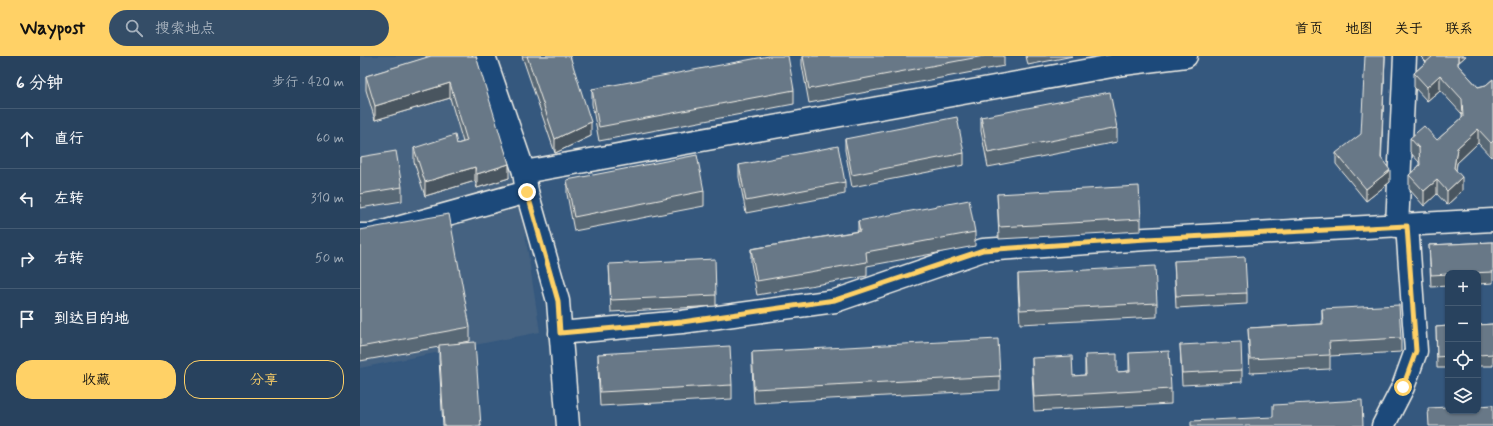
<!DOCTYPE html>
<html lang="zh">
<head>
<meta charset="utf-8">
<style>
  body { margin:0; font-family:Mynerve,"LXGW WenKai TC",sans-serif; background:#344d67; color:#f1f3f6 }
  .controls { position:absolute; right:12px; bottom:12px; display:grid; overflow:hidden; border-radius:8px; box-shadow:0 1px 3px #0004 }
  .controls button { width:36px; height:36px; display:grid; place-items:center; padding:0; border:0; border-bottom:1px solid #445b73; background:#28425e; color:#f1f3f6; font:20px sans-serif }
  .stop { position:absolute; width:12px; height:12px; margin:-9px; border:3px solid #ffd166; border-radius:50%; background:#fff }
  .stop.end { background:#ffd166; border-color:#fff; box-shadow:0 1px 4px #0008 }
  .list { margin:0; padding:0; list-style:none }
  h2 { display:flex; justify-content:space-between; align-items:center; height:52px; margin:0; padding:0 16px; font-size:17px }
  h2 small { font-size:13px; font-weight:400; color:#a5b0bc }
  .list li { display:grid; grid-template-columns:26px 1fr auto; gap:12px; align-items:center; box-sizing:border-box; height:60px; padding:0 16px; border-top:1px solid #445b73 }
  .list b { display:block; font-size:15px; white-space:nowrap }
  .list em { font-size:13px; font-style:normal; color:#a5b0bc }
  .actions { display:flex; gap:8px; padding:12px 16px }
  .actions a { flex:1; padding:9px 0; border:1px solid #ffd166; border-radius:16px; text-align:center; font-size:14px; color:#ffd166 }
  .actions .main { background:#ffd166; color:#111 }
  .icon { flex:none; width:22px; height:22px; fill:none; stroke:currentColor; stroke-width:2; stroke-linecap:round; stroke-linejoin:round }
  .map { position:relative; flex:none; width:1133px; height:370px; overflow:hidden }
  header { display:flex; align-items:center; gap:24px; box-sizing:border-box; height:56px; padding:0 20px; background:#ffd166; color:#111 }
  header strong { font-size:19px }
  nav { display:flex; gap:22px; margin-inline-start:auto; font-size:14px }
  .search { width:280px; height:36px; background:#344d67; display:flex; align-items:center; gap:10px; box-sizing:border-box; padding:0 14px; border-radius:22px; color:#a5b0bc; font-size:15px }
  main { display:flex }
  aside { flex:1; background:#28425e }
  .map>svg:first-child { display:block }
</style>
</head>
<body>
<header>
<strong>Waypost</strong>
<div class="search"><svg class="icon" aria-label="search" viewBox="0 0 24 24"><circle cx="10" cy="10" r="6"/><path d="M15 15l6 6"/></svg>搜索地点</div>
<nav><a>首页</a><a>地图</a><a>关于</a><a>联系</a></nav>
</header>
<main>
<aside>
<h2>6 分钟<small>步行 · 420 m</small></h2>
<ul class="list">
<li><svg class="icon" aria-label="ahead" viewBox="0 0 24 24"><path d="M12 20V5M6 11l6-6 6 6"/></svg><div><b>直行</b></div><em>60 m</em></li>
<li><svg class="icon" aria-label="left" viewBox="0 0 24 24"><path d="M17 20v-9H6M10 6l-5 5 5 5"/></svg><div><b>左转</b></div><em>310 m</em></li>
<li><svg class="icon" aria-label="right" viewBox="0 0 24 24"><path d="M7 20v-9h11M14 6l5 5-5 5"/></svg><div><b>右转</b></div><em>50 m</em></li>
<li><svg class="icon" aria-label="arrive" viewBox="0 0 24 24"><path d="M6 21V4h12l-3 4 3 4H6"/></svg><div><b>到达目的地</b></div></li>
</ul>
<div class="actions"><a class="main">收藏</a><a>分享</a></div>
</aside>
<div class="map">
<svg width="1133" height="370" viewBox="0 0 1133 370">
  <rect width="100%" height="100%" fill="#35587e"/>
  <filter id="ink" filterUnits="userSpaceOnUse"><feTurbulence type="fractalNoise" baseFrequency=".025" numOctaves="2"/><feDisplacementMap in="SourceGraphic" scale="8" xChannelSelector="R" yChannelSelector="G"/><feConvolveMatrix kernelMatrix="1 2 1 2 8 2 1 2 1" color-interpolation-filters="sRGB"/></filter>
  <g filter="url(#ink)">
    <polygon fill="#446281" points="0,0 115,0 156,118 180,276 0,312"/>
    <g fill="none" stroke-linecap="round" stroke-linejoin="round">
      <g stroke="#f4f1e8" stroke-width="25">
        <g id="minor">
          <polyline points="124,0 164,116 167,136 198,245 208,370"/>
          <polyline points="164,116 763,8 826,0"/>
          <polyline points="1037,170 1045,0"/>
          <polyline points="0,179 12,179 167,136"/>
          <polyline points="200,277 322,266 475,245 623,194 786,183 1133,164"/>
          <polyline points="1023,370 1043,331 1056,295 1047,169"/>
        </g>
      </g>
      <use href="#minor" stroke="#1f4a7a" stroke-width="22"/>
    </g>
    <g fill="#596774" stroke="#f4f1e8">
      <polygon points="66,0 116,0 149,122 117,132 115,125 65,140 54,106 54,92 97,88 103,86 90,42 15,64 6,34 6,20 66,2"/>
      <polygon points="162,0 210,0 231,80 195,97"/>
      <polygon points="442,0 644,0 644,10 449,47 442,9"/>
      <polygon points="666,0 713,0 668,9"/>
      <polygon points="1060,0 1106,0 1098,7 1098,9 1118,31 1126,29 1133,23 1133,99 1131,101 1118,87 1097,107 1096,114 1102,135 1087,149 1077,138 1064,150 1049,133 1049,119 1059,110 1059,106 1050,96 1050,82 1077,84 1102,62 1102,58 1080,34 1067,45 1054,31 1054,17 1066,6"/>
      <polygon points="232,33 434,34 434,48 239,85 232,48"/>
      <polygon points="621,61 757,72 757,86 628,111 621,75"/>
      <polygon points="485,83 604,97 604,109 492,131 485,94"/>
      <polygon points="976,97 1021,102 1030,126 1006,145 976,108"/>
      <polygon points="0,101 42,131 42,145 0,152"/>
      <polygon points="379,109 485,126 485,138 386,157 379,121"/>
      <polygon points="207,124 344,135 344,150 214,175 207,138"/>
      <polygon points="637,138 781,163 781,175 639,183"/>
      <polygon points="498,165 615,176 615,190 507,210 507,220 397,239 391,207 391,193 498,175"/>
      <polygon points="0,174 110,271 110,285 94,288 121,370 83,370 79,303 79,291 0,305"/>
      <polygon points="1133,186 1133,227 1118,228 1118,217 1088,217 1088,230 1071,231 1069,189"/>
      <polygon points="814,205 887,237 887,248 816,252"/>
      <polygon points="249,208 356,239 356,250 251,256"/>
      <polygon points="658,218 797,247 797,261 660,268 658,232"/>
      <polygon points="962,253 1041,282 1041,296 970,300 970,313 890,317 888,272 962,268"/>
      <polygon points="1133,268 1133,310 1118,310 1118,269"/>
      <polygon points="1088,270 1088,312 1077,312 1076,271"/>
      <polygon points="820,289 882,314 882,326 822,329"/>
      <polygon points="392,296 640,320 640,334 394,347 392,310"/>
      <polygon points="769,297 811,333 811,348 674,355 672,316 672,302 713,320 725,319 725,299 757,316 769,315"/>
      <polygon points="238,298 372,329 372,343 240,350 238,312"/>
    </g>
    <g fill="#48545e" stroke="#f4f1e8">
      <polygon points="1025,0 1021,113 1021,102"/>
      <polygon points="1098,0 1106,0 1098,7"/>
      <polygon points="1080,19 1080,34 1067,45 1067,31"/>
      <polygon points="90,27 90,42 15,64 15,50"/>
      <polygon points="231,66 231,80 195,97 195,83"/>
      <polygon points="1118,73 1118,87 1097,107 1094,126 1094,112 1097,92"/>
      <polygon points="1133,85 1133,99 1131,101 1131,87"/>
      <polygon points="149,108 149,122 117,132 117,118"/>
      <polygon points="115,111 115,125 65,140 65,126"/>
      <polygon points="1030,114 1030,126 1006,145 1006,133"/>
      <polygon points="1102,121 1102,135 1087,149 1087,135"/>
      <polygon points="1077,124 1077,138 1064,150 1064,135"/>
    </g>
    <g fill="#677887" stroke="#f4f1e8">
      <polygon points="71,0 116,0 149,108 117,118 115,111 65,126 54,92 95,79 97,88 107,85 90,27 15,50 6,20"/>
      <polygon points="167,0 210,0 231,66 195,83"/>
      <polygon points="409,0 428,0 434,34 239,71 232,33"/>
      <polygon points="443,0 624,0 449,33"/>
      <polygon points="1005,0 1025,0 1021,102 1030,114 1006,133 976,97 1001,78"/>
      <polygon points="1073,0 1098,0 1098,9 1118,31 1126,29 1133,23 1133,85 1131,87 1118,73 1097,92 1094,112 1102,121 1087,135 1077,124 1064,135 1049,119 1060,109 1059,92 1050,82 1064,70 1077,84 1103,61 1102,43 1080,19 1067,31 1054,17"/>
      <polygon points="750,36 757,72 628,97 621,61"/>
      <polygon points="597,61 604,97 492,119 485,83"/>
      <polygon points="478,90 485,126 386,145 379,109"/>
      <polygon points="36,95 42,131 0,138 0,101"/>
      <polygon points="337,99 344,135 214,161 207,124"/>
      <polygon points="779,130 781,163 639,171 637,138"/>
      <polygon points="609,144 615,176 506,196 507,206 397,225 391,193 500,175 498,165"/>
      <polygon points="89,158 110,271 0,291 0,174"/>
      <polygon points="1133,186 1133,216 1108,217 1088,217 1088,218 1071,219 1069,189"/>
      <polygon points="885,201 887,237 816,240 814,205"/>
      <polygon points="355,203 356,239 251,244 249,208"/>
      <polygon points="795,210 797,247 660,254 658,218"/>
      <polygon points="1039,249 1041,282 969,286 970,299 890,303 888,272 963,268 962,253"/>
      <polygon points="1133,268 1133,298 1118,299 1118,269"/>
      <polygon points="1088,270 1088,300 1077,301 1076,271"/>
      <polygon points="638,283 640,320 394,333 392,296"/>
      <polygon points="115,286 121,370 84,370 79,289"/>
      <polygon points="881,286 882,314 822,317 820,289"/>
      <polygon points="370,290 372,329 240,336 238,298"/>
      <polygon points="809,295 811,333 674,341 672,302 712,300 713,320 726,319 725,299 757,298 757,316 770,315 769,297"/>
      <polygon points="1002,344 1003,370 831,370 831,365 913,361 913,349"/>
      <polygon points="1133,349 1133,370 1069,370 1068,352 1088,351 1088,355 1118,355 1118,350"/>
    </g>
  </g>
  <g fill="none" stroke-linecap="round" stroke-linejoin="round" filter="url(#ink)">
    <polyline stroke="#ffd166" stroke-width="5" points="167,136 198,245 200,277 322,266 475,244 623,194 786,183 1047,170 1056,295 1043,331"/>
  </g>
</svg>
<div class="controls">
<button>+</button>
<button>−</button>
<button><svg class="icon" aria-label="locate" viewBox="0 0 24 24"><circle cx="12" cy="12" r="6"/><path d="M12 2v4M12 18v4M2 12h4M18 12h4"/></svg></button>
<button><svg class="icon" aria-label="layers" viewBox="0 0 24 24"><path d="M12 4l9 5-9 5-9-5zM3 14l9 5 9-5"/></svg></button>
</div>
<div class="stop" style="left:1043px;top:331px"></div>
<div class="stop end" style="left:167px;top:136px"></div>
</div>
</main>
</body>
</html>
